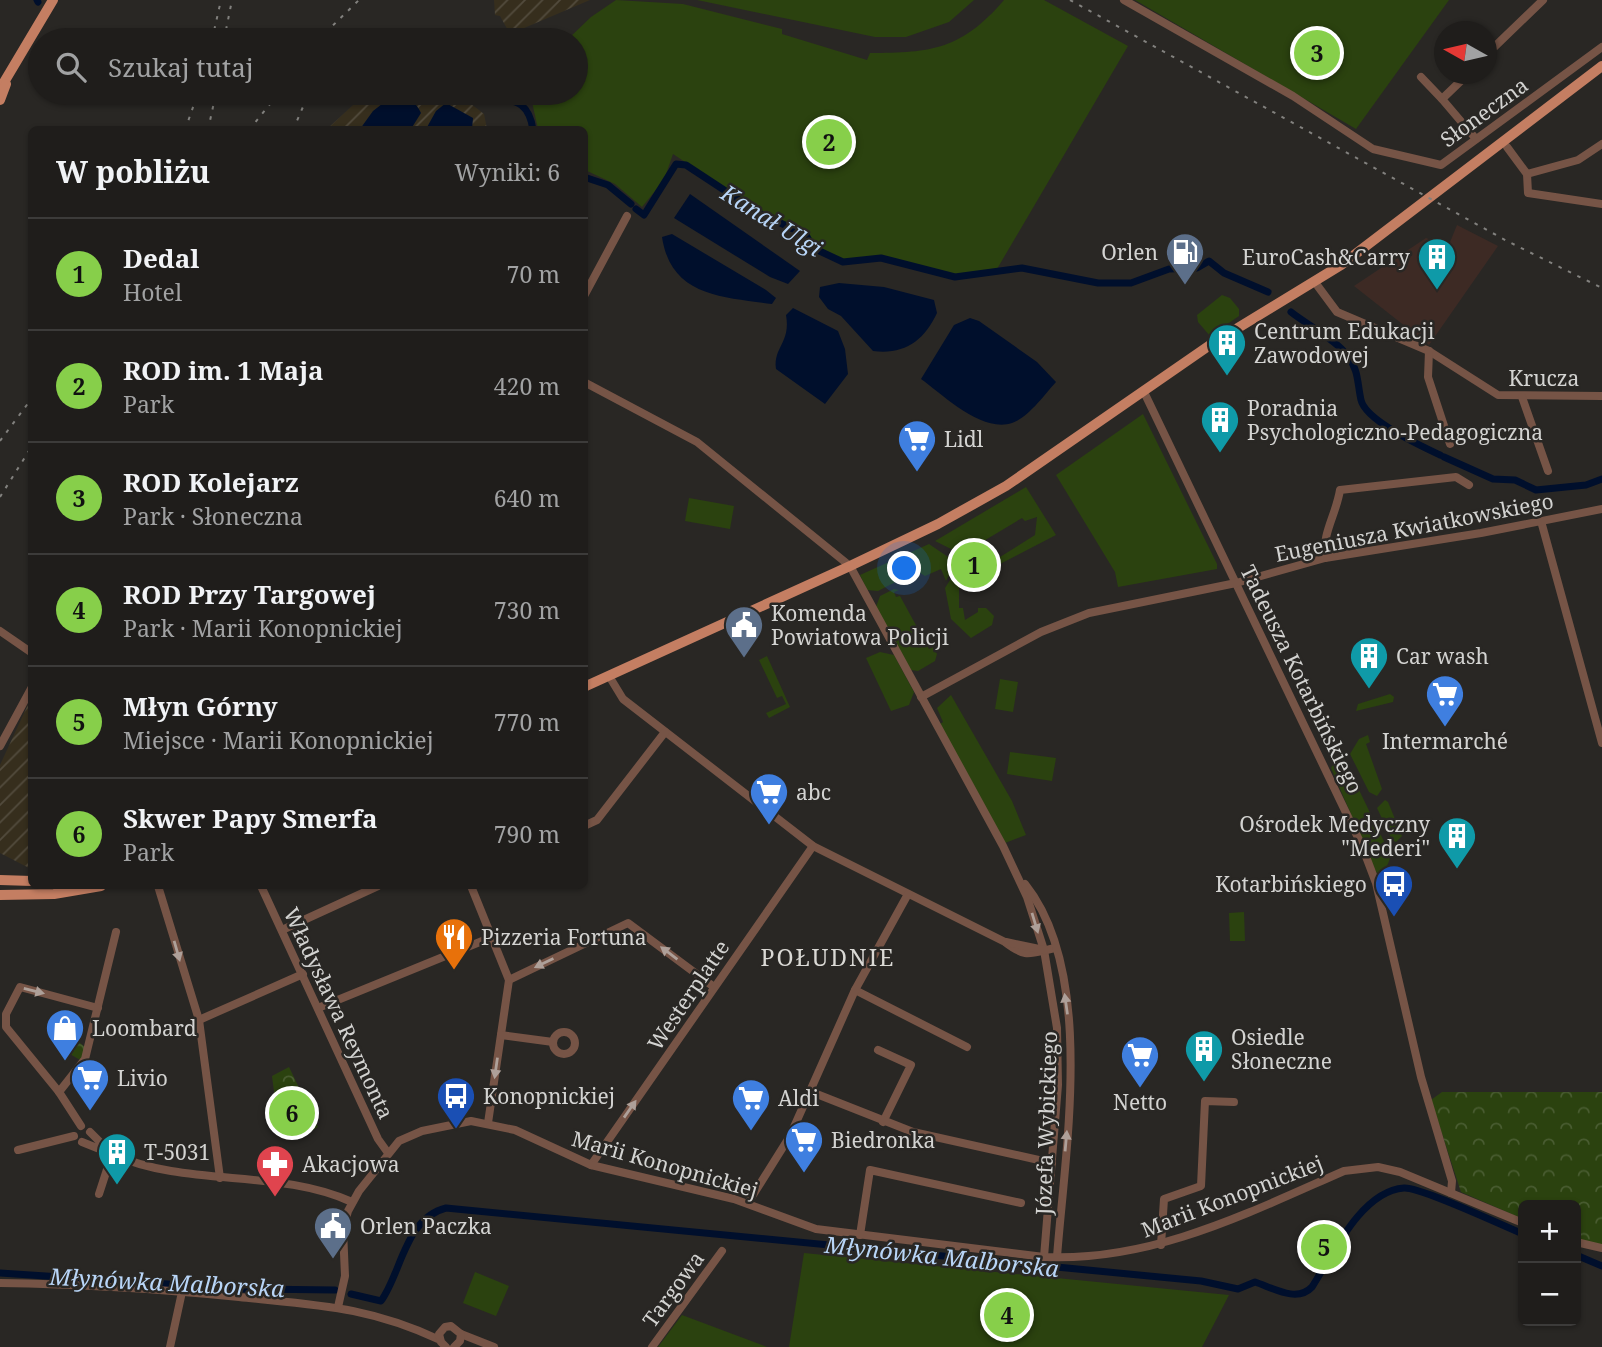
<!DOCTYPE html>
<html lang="pl">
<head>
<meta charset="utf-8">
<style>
  body { margin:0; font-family:"Noto Serif",serif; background:#2c2a28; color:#f1f3f6 }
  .controls { position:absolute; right:21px; bottom:21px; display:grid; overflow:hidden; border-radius:10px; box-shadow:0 2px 5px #0004 }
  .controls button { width:63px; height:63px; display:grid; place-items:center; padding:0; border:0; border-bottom:2px solid #3c3b3a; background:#1f1d1b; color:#f1f3f6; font:35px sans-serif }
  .compass { position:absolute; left:1434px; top:21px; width:63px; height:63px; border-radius:50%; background:#1f1d1b; box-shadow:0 2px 5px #0004; rotate:278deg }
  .you { position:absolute; left:905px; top:569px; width:24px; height:24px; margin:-18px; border:5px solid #fff; border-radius:50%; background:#1a73e8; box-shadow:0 0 0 10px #1a73e833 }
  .badge { display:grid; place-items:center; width:46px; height:46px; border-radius:50%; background:#87cf4a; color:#111; font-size:23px; font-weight:700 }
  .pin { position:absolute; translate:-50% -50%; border:4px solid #fff; box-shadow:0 2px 7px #0006 }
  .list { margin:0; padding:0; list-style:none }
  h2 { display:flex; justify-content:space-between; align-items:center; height:91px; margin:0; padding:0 28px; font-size:30px }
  h2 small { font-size:23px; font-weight:400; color:#a1a2a3 }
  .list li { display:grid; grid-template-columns:46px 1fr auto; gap:21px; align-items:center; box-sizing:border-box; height:112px; padding:0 28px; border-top:2px solid #3c3b3a }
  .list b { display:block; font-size:26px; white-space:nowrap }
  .list p { margin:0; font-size:23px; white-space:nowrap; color:#a1a2a3 }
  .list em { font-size:23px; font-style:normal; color:#a1a2a3 }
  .icon { flex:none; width:38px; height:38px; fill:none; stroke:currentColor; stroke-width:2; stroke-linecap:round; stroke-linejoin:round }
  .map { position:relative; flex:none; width:1602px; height:1347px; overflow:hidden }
  .search { position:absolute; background:#1f1d1b; box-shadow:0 2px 5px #0004; left:28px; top:28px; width:560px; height:77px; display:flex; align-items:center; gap:18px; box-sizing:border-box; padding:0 24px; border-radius:38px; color:#a1a2a3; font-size:26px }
  .panel { position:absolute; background:#1f1d1b; box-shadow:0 2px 5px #0004; left:28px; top:126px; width:560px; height:763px; border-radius:10px }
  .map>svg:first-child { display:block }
</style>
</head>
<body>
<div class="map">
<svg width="1602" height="1347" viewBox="0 0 1602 1347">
  <defs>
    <pattern id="industrial-furrows" width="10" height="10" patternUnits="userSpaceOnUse" patternTransform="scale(1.75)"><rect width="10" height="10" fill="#362e1d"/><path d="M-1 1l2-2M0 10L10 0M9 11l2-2" fill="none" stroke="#524b3d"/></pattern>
    <pattern id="forest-crowns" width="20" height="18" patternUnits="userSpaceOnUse" patternTransform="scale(1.75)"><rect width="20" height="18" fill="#2b420f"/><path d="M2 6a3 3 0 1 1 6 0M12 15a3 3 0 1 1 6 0" fill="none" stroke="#495c31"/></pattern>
  </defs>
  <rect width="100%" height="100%" fill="#292724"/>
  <polygon fill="#3d2a24" points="1457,225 1498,246 1429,345 1354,286 1426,238 1448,247"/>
  <g fill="url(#industrial-furrows)">
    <polygon points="494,0 590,0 510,34 500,16 495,15"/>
    <polygon points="366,93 457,93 484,114 487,129 326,130"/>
    <polygon points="31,698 31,869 0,853 0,765"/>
  </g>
  <g fill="#2b420f">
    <path d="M616,0L683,4L782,29V34L867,60L870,53C932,53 962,49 1004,0H1044L1128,46L997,269L953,275L880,256L846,261L835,258L799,231L760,212L673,154L664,180L642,207L615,184L585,170L584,130L538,129L532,102L526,96L529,93H576V40H567L591,17Z"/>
    <polygon points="697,0 974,0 949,22 906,37 875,37"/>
    <polygon points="1135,0 1449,0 1356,129"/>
    <polygon points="1222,295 1230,298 1239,309 1239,316 1210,336 1198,322 1197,315"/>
    <polygon points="1143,414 1217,564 1217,569 1118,587 1115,572 1056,475"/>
    <polygon points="1026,487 1056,535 1000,564 989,584 984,583 983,577 992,562 1035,535 1037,517 1025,521 1022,518 982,542 983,547 978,553 965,546 955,551 935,541"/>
    <polygon points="689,498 734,506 730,529 685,521"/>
    <polygon points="929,544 954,561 950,565 953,567 946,581 941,569 925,576 917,571 878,591 867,590 860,575"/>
    <polygon points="957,569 965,574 963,584 959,584 959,608 963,608 965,620 978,612 978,608 986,608 994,616 992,625 971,638 951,619 945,588"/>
    <polygon points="894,589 899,590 894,592 896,597 900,596 929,649 933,647 937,654 935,661 918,671 911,670 876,607 880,596"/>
    <polygon points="880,652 894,655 914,692 909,705 891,711 866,658"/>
    <polygon points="767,656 790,707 769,718 766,713 786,704 782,696 777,698 759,660"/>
    <polygon points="1000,679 1018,682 1013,712 995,709"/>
    <polygon points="1390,694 1394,697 1393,702 1356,711 1358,704"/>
    <polygon points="951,695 1012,801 1026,835 1005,843 940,724 943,722 937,708"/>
    <polygon points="1368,735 1370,742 1366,744 1382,789 1377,796 1369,792 1350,754 1359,739"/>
    <polygon points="1010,752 1056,758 1052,781 1007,774"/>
    <polygon points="1337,758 1345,761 1391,856 1383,876 1376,872 1331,768"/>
    <polygon points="1385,800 1388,802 1402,836 1396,842 1392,840 1377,808"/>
    <polygon points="1244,912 1245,941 1230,941 1229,913"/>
    <polygon points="804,1253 1229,1295 1202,1347 789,1347"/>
    <polygon points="475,1272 509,1286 496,1316 463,1303"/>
    <polygon points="682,1315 767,1347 658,1347"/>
  </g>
  <g fill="url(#forest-crowns)">
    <polygon points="66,1032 85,1047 82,1061 61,1049"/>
    <polygon points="289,1067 318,1127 308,1133 272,1128 275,1099 272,1076"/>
    <polygon points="1442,1092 1602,1092 1602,1245 1576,1239 1576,1205 1523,1205 1523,1219 1461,1192 1431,1100"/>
  </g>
  <g fill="#000f2c">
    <path d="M391,97C406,98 414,98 421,113L411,129H360L373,111Z"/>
    <polygon points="446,103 473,118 472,129 426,129 436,111"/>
    <polygon points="690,194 800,271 788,284 770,277 674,218"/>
    <path d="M672,234L766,290L776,298L772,304C723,297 671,297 662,237Z"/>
    <path d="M839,283L884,287L934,300L937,313C924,341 904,355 873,351L841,316L828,309L819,297L820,287Z"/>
    <path d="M793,308L838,331L845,349L848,374L825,404L776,369C773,347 791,343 786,315Z"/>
    <path d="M970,318L979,321L1037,362L1056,382C1045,394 1028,418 1012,423C982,433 943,395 921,379L954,325Z"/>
  </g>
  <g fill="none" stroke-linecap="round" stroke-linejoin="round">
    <g stroke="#000f2c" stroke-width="7">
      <polyline points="37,0 38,2"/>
      <path d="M482,93C508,102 528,95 533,130"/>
      <polyline points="584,177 608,185 631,204"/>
      <polyline points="636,209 644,215 676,164 686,165 759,213 806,235 813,248 843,262 881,258 955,277 1022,268 1098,283 1131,283 1169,269 1197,268 1209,261 1224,273 1268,292"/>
      <path d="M1291,312C1306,324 1336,340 1347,355C1359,370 1357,382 1361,400C1366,421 1421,446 1440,455"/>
      <polyline points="1444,457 1493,479 1515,480 1536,490 1586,485 1602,479"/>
      <polyline points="1576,1255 1602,1266"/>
      <polyline points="0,1273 244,1289 335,1290"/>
      <path d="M351,1294L381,1301C401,1274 405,1218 446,1208L1201,1281L1238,1289L1255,1282C1273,1288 1297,1303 1312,1287C1332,1256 1361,1191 1404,1188C1421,1187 1501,1225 1523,1234"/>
    </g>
    <g stroke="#765446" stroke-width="8">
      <polyline points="1124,0 1293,96 1373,149 1441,165 1602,47"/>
      <polyline points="1486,55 1543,0"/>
      <polyline points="1468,74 1442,99 1476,139"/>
      <polyline points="1421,77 1442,99"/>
      <polyline points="1507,147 1527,174 1528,193 1602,204"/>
      <polyline points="1527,174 1578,160 1602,144"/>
      <polyline points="1314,281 1337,312 1429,351 1498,395 1602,396"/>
      <polyline points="584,296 627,216"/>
      <polyline points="1429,351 1428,377 1450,444"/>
      <polyline points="584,382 697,442 850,566 1003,846 1027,897 1044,950 1057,1028 1058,1085 1044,1257"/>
      <polyline points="1144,392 1362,846 1376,883 1421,1077 1452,1181 1451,1193"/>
      <polyline points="1522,397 1548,471"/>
      <polyline points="1541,521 1602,743"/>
      <path d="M1325,558C1322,533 1336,515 1340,490L1456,477L1469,485"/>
      <polyline points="0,631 32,653"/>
      <path d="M609,676L623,699L813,846L1005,942C1027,959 1030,953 1055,948"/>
      <polyline points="921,697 1041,632 1089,613 1236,583 1325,558 1481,533 1602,509"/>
      <polyline points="0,746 32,687"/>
      <polyline points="584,826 597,820 665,732"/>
      <path d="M1025,884C1096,973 1065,1150 1057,1257"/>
      <polyline points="158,886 199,1020 220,1178"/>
      <polyline points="261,886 378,1139 388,1153"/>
      <polyline points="471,886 509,980 488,1123"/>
      <polyline points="282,930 378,886"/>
      <polyline points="1006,942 1044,950"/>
      <polyline points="509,980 628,923 714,987"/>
      <polyline points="855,990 967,1047"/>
      <polyline points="318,1008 492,937"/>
      <polyline points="199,1020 303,974"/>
      <circle cx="564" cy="1043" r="11"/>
      <polyline points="501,1035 553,1042"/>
      <polyline points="878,1050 911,1065 883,1122"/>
      <polyline points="809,1091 913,1132 1052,1163"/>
      <polyline points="59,1092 85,1059 116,932"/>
      <polyline points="81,1126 59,1092 6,1027 6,1014 20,987 98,1008"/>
      <polyline points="82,1142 112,1154 90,1132"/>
      <polyline points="18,1150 74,1136"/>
      <polyline points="591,1165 813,846"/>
      <path d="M99,1194L112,1154C188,1188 277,1168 352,1202"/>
      <polyline points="748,1203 790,1136 855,990 908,894"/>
      <polyline points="860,1235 870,1170 1021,1203"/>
      <polyline points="1576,1242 1602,1248"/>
      <polyline points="1161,1245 1164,1199 1201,1186 1205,1101 1234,1102"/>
      <path d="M0,1283C80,1284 159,1289 239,1297C315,1305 368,1306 440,1340"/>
      <path d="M338,1307L345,1276L343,1230L348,1211L359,1191L399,1141L422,1131L471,1121L515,1130L591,1165L734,1199L816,1229L1044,1257C1152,1262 1248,1213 1344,1171L1378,1167L1400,1172L1523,1223"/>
      <polyline points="461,1334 494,1347"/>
      <polyline points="170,1347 182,1292"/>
      <polyline points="446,1347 441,1342 439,1334 445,1327 451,1326 461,1334 460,1341 454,1347"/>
      <polyline points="652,1347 722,1251"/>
    </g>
    <g stroke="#c47e62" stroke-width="10">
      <polyline points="0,89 53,0"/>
      <polyline points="0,100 6,84"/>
      <polyline points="584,687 850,566 938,524 1006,486 1210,345 1341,265 1602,66"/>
      <polyline points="0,880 32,881"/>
      <polyline points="0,895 54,894 101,886"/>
    </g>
    <g stroke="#82817e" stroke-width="2" stroke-dasharray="3.5 7" stroke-linecap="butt">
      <polyline points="1070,0 1507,241 1602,288"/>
      <polyline points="212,40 221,0"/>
      <polyline points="224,40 232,0"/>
      <polyline points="318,40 359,0"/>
      <polyline points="344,40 352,30"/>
      <polyline points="185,130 198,93"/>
      <polyline points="208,130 216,93"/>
      <polyline points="249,130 279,93"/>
      <polyline points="293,130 309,93"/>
      <polyline points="0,441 32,398"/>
      <polyline points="0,497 32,446"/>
    </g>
  </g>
  <defs><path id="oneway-solid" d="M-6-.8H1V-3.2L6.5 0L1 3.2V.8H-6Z" transform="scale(1.75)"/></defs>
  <g fill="#aea099">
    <use href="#oneway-solid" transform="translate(1035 923) rotate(73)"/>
    <use href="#oneway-solid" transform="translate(177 951) rotate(74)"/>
    <use href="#oneway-solid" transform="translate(669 953) rotate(-143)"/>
    <use href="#oneway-solid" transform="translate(544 963) rotate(154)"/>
    <use href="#oneway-solid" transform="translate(34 991) rotate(14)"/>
    <use href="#oneway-solid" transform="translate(1066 1004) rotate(-98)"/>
    <use href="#oneway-solid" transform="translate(496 1068) rotate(98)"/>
    <use href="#oneway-solid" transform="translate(630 1109) rotate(-55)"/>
    <use href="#oneway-solid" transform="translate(1066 1141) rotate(-85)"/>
  </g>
  <defs>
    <g id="fuel-pin" transform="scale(2.0125)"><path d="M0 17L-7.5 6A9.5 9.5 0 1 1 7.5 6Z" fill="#5c6f8a" stroke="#292724"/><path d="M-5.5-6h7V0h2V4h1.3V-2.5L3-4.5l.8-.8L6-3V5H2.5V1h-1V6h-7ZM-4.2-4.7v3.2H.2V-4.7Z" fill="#fff"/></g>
    <g id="building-pin" transform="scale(2.0125)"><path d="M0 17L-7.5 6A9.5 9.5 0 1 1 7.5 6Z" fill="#0f9aa8" stroke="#292724"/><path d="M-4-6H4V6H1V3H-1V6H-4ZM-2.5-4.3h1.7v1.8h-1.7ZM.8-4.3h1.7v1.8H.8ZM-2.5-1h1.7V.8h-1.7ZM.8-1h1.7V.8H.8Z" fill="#fff"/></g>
    <g id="supermarket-pin" transform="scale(2.0125)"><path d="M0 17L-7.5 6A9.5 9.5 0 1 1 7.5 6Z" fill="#3f7fe0" stroke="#292724"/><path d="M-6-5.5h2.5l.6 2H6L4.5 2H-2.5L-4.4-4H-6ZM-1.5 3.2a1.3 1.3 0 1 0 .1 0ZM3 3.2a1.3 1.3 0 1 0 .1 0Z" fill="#fff"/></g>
    <g id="civic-pin" transform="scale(2.0125)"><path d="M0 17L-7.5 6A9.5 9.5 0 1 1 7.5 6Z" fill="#5c6f8a" stroke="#292724"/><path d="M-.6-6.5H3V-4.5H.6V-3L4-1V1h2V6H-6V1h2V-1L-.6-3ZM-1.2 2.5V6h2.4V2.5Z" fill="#fff"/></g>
    <g id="bus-pin" transform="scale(2.0125)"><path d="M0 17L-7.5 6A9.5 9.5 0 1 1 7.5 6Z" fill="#1a4fb4" stroke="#292724"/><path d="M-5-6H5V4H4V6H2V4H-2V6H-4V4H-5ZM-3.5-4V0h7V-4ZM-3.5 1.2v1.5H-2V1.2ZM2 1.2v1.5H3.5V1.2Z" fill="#fff"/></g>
    <g id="restaurant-pin" transform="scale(2.0125)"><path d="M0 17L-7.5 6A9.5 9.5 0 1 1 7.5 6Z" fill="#e8710a" stroke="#292724"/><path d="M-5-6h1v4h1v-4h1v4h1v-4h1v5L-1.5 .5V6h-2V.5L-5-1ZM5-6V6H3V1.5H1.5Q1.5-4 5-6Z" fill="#fff"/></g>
    <g id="shop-pin" transform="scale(2.0125)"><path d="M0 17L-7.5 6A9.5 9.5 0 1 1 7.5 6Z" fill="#3f7fe0" stroke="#292724"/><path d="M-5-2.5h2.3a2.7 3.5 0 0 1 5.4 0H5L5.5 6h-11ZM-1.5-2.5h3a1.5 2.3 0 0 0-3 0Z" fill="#fff"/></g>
    <g id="pharmacy-pin" transform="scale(2.0125)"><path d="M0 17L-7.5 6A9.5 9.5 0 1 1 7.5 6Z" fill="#e0444e" stroke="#292724"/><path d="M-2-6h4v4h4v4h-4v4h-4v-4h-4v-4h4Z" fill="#fff"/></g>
  </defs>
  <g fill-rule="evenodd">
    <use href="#fuel-pin" x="1185" y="252"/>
    <use href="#building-pin" x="1437" y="257"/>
    <use href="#building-pin" x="1227" y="343"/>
    <use href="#building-pin" x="1220" y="420"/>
    <use href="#supermarket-pin" x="917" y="439"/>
    <use href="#civic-pin" x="744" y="625"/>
    <use href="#building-pin" x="1369" y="656"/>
    <use href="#supermarket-pin" x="1445" y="694"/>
    <use href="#supermarket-pin" x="769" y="792"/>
    <use href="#building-pin" x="1457" y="836"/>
    <use href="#bus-pin" x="1394" y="884"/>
    <use href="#restaurant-pin" x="454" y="937"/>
    <use href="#shop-pin" x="65" y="1028"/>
    <use href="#building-pin" x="1204" y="1049"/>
    <use href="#supermarket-pin" x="1140" y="1055"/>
    <use href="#supermarket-pin" x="90" y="1078"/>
    <use href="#bus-pin" x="456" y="1096"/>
    <use href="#supermarket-pin" x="751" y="1098"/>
    <use href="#supermarket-pin" x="804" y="1140"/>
    <use href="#building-pin" x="117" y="1152"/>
    <use href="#pharmacy-pin" x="275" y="1164"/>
    <use href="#civic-pin" x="333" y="1226"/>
  </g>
  <g text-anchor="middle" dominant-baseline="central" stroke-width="5" stroke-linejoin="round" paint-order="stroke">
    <g font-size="21" fill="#d3d3d1" stroke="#292724">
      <text transform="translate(1484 112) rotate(-36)">Słoneczna</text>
      <text x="1544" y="378">Krucza</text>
      <text transform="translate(1414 527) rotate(-11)">Eugeniusza Kwiatkowskiego</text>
      <text transform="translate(1302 679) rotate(64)">Tadeusza Kotarbińskiego</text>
      <text transform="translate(688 995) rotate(-56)">Westerplatte</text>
      <text transform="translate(339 1013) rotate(65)">Władysława Reymonta</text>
      <text transform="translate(1046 1123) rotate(-88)">Józefa Wybickiego</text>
      <text transform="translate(665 1164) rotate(16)">Marii Konopnickiej</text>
      <text transform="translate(1232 1196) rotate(-21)">Marii Konopnickiej</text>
      <text transform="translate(673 1289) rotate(-54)">Targowa</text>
    </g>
    <g font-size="21" fill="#d3d3d1" stroke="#292724" text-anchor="start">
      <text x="1158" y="252" text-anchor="end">Orlen</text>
      <text x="1410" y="257" text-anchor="end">EuroCash&amp;Carry</text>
      <text x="1254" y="331">Centrum Edukacji<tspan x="1254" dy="24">Zawodowej</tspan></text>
      <text x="1247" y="408">Poradnia<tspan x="1247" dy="24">Psychologiczno-Pedagogiczna</tspan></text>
      <text x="944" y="439">Lidl</text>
      <text x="771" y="613">Komenda<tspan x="771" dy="24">Powiatowa Policji</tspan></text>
      <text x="1396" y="656">Car wash</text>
      <text x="1445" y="741" text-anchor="middle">Intermarché</text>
      <text x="796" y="792">abc</text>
      <text x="1430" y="824" text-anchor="end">Ośrodek Medyczny<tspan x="1430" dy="24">"Mederi"</tspan></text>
      <text x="1367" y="884" text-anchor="end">Kotarbińskiego</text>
      <text x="481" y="937">Pizzeria Fortuna</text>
      <text x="92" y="1028">Loombard</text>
      <text x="1231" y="1037">Osiedle<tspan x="1231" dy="24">Słoneczne</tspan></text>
      <text x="117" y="1078">Livio</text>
      <text x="483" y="1096">Konopnickiej</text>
      <text x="778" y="1098">Aldi</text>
      <text x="1140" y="1102" text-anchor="middle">Netto</text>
      <text x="831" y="1140">Biedronka</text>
      <text x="144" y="1152">T-5031</text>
      <text x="302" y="1164">Akacjowa</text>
      <text x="360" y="1226">Orlen Paczka</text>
    </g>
    <g font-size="23" font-style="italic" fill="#b8d5f7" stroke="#292724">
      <text transform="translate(772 220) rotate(32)">Kanał Ulgi</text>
      <text transform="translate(942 1256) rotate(6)">Młynówka Malborska</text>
      <text transform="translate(167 1282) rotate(3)">Młynówka Malborska</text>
    </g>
    <g font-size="23" letter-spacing="2" fill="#dad9d5" stroke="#292724">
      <text x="828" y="957">POŁUDNIE</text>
    </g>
  </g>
</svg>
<div class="controls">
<button>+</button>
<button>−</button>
</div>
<svg class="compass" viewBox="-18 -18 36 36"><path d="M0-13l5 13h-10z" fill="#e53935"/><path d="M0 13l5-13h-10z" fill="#a1a2a3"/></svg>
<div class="you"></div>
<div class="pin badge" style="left:974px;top:565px">1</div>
<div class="pin badge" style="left:829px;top:142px">2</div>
<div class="pin badge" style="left:1317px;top:53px">3</div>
<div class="pin badge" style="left:1007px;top:1315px">4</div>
<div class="pin badge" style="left:1324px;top:1247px">5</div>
<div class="pin badge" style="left:292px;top:1113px">6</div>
<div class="search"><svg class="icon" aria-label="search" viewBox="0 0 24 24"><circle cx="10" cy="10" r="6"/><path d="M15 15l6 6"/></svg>Szukaj tutaj</div>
<section class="panel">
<h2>W pobliżu<small>Wyniki: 6</small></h2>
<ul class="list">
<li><span class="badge">1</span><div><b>Dedal</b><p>Hotel</p></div><em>70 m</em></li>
<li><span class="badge">2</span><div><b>ROD im. 1 Maja</b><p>Park</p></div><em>420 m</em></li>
<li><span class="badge">3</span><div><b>ROD Kolejarz</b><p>Park · Słoneczna</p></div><em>640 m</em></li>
<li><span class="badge">4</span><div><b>ROD Przy Targowej</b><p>Park · Marii Konopnickiej</p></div><em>730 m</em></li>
<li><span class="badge">5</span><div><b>Młyn Górny</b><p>Miejsce · Marii Konopnickiej</p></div><em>770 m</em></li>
<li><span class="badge">6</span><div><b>Skwer Papy Smerfa</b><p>Park</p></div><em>790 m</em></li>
</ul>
</section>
</div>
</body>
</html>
